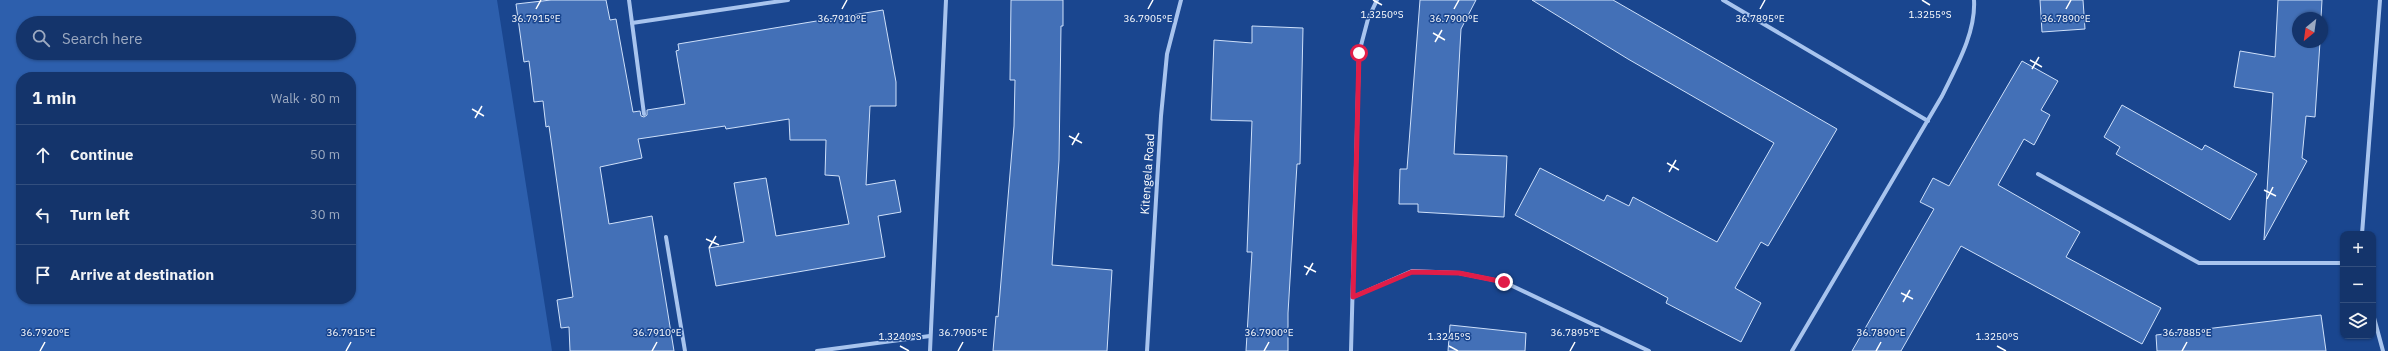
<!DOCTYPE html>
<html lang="en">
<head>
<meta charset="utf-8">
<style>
  body { margin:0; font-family:"IBM Plex Sans",sans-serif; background:#213f73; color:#f1f3f6 }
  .controls { position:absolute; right:12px; bottom:12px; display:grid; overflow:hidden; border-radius:8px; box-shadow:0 1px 3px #0004 }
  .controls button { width:36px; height:36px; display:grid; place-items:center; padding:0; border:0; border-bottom:1px solid #334f7e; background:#14346b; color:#f1f3f6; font:20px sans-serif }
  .compass { position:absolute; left:2292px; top:12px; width:36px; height:36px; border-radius:50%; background:#14346b; box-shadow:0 1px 3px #0004; rotate:209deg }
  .stop { position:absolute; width:12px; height:12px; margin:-9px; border:3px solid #e11d48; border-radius:50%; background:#fff }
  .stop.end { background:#e11d48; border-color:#fff; box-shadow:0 1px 4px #0008 }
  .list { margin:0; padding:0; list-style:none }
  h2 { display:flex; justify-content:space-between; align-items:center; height:52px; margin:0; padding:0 16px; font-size:17px }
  h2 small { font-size:13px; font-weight:400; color:#9daac1 }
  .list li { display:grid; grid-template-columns:26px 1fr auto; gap:12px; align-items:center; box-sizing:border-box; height:60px; padding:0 16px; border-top:1px solid #334f7e }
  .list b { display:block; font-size:15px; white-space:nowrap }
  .list em { font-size:13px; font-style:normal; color:#9daac1 }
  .icon { flex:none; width:22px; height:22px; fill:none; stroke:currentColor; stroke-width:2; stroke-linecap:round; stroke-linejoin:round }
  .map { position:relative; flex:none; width:2388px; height:351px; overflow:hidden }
  .search { position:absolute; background:#14346b; box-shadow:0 1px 3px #0004; left:16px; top:16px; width:340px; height:44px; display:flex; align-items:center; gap:10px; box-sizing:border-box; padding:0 14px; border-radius:22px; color:#9daac1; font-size:15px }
  .panel { position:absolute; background:#14346b; box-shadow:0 1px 3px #0004; left:16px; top:72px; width:340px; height:232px; border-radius:16px }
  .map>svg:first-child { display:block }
</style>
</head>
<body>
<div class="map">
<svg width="2388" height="351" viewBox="0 0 2388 351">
  <rect width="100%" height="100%" fill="#1a468f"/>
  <path fill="#2d5fad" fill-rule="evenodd" d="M0,0H497L552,351H0ZM23,23H349V53H23ZM21,77H351V299H21Z"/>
  <g fill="#4370b7" stroke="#cee0fa">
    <polygon points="551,0 606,0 610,20 616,19 633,112 640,111 641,116 644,117 647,115 647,110 685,104 676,51 679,50 678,44 883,10 896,82 896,106 870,106 866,185 895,180 901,212 878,216 885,257 716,286 709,248 744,242 734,183 766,178 776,236 849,224 839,176 825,175 826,140 790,140 789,119 726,129 725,126 638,139 642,158 600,167 609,224 652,216 674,351 570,351 569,327 561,328 557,300 573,297 549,126 546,127 543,101 534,102 529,61 524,62 516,4"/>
    <polygon points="1011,0 1063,0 1063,26 1061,26 1059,160 1052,265 1112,270 1107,351 993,351 996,316 998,317 1014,126 1015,80 1010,80"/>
    <polygon points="1420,0 1476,0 1461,29 1454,154 1507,156 1504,217 1418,212 1418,204 1399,204 1400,169 1407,169"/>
    <polygon points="1532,0 1613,0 1837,129 1768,246 1761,242 1735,288 1761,303 1741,342 1666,303 1668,298 1515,215 1540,168 1604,201 1607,195 1629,206 1633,197 1717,242 1774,143 1628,59"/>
    <polygon points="2040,0 2083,0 2085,29 2042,32"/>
    <polygon points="2278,0 2322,0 2321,18 2298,18 2298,42 2320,42 2315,117 2306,116 2302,158 2307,161 2264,240 2273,93 2234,87 2240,51 2275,57"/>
    <polygon points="1252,26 1303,28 1300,164 1297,164 1288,313 1288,351 1246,351 1252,252 1247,252 1252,121 1211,120 1214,40 1252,43"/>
    <polygon points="2022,61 2058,81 2041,110 2050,115 2034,145 2024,139 1998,185 2080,232 2066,257 2161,308 2142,344 1961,246 1901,351 1852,351 1934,209 1920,202 1933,178 1949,186"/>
    <polygon points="2122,105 2202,150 2205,145 2257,174 2230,220 2116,154 2120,147 2104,137"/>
    <polygon points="2321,315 2326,351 2157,351 2156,335"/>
    <polygon points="1450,325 1526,333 1525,351 1448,351"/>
  </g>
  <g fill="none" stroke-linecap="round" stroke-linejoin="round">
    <g stroke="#a8c4ee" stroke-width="4">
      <polyline points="629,0 644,114"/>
      <polyline points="1723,0 1928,121"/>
      <polyline points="632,23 788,0"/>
      <polyline points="2038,174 2199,263 2343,263"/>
      <polyline points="2362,234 2380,0"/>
      <polyline points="666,237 685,351"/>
      <polyline points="1353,297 1412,271 1459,273 1504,282 1649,351"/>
      <polyline points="2373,314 2383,351"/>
      <polyline points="817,351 930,336"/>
      <polyline points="930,351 946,0"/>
      <polyline points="1147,351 1161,116 1167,54 1181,0"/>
      <polyline points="1351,351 1359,53 1368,19 1377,0"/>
      <path d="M1792,351L1942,96C1956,67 1976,33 1974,0"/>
    </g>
  </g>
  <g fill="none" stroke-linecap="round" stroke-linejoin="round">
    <polyline stroke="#e11d48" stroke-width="5" points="1359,53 1353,297 1412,272 1459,273 1504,282"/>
  </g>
  <path fill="none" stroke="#fff" stroke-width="1.5" d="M1373,0L1382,5M1922,0L1930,5M536,9L541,0M842,9L847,0M1148,9L1153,0M1454,9L1459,0M1760,9L1765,0M2066,9L2071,0M1433,33L1445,40M1435,42L1442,30M2030,60L2042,67M2032,69L2039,57M472,109L484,116M475,118L482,106M1069,136L1082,143M1072,145L1079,133M1667,163L1679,170M1669,172L1676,160M2264,190L2276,196M2267,199L2273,187M706,239L719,245M709,248L716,236M1304,266L1316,272M1306,275L1313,263M1901,293L1913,299M1903,302L1910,290M900,346L909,351M1449,346L1458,351M1997,346L2006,351M40,351L45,342M346,351L351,342M652,351L657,342M958,351L963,342M1264,351L1269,342M1570,351L1575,342M1876,351L1881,342M2182,351L2187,342"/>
  <g text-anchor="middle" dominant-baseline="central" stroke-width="3" stroke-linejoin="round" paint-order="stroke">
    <g font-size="12" fill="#fff" stroke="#1a468f">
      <text transform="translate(1147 174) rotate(-86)">Kitengela Road</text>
    </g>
  </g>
  <g font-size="10" text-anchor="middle" fill="#fff" stroke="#1a468f" stroke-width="3" stroke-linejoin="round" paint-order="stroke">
    <text x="1382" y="18">1.3250°S</text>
    <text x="1930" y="18">1.3255°S</text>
    <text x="536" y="22">36.7915°E</text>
    <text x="842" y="22">36.7910°E</text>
    <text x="1148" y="22">36.7905°E</text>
    <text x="1454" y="22">36.7900°E</text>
    <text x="1760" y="22">36.7895°E</text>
    <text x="2066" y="22">36.7890°E</text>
    <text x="45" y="336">36.7920°E</text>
    <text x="351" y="336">36.7915°E</text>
    <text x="657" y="336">36.7910°E</text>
    <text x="963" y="336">36.7905°E</text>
    <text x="1269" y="336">36.7900°E</text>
    <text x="1575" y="336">36.7895°E</text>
    <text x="1881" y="336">36.7890°E</text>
    <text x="2187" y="336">36.7885°E</text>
    <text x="900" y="340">1.3240°S</text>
    <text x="1449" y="340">1.3245°S</text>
    <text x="1997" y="340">1.3250°S</text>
  </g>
</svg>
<div class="controls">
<button>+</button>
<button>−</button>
<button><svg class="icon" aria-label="layers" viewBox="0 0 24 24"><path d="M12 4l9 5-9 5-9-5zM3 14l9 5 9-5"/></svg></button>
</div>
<svg class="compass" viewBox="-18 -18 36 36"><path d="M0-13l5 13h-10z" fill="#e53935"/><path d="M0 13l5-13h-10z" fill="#9daac1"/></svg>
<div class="stop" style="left:1359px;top:53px"></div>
<div class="stop end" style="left:1504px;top:282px"></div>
<div class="search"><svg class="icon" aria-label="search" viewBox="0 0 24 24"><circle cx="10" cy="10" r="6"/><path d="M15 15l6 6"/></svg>Search here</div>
<section class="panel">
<h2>1 min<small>Walk · 80 m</small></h2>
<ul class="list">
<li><svg class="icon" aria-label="ahead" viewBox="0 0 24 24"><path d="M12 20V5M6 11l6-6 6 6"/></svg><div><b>Continue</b></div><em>50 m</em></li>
<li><svg class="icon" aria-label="left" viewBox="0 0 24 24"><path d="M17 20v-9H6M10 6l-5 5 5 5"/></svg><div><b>Turn left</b></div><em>30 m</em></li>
<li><svg class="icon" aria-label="arrive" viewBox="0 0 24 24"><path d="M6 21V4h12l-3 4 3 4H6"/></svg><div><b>Arrive at destination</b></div></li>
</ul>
</section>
</div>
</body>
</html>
